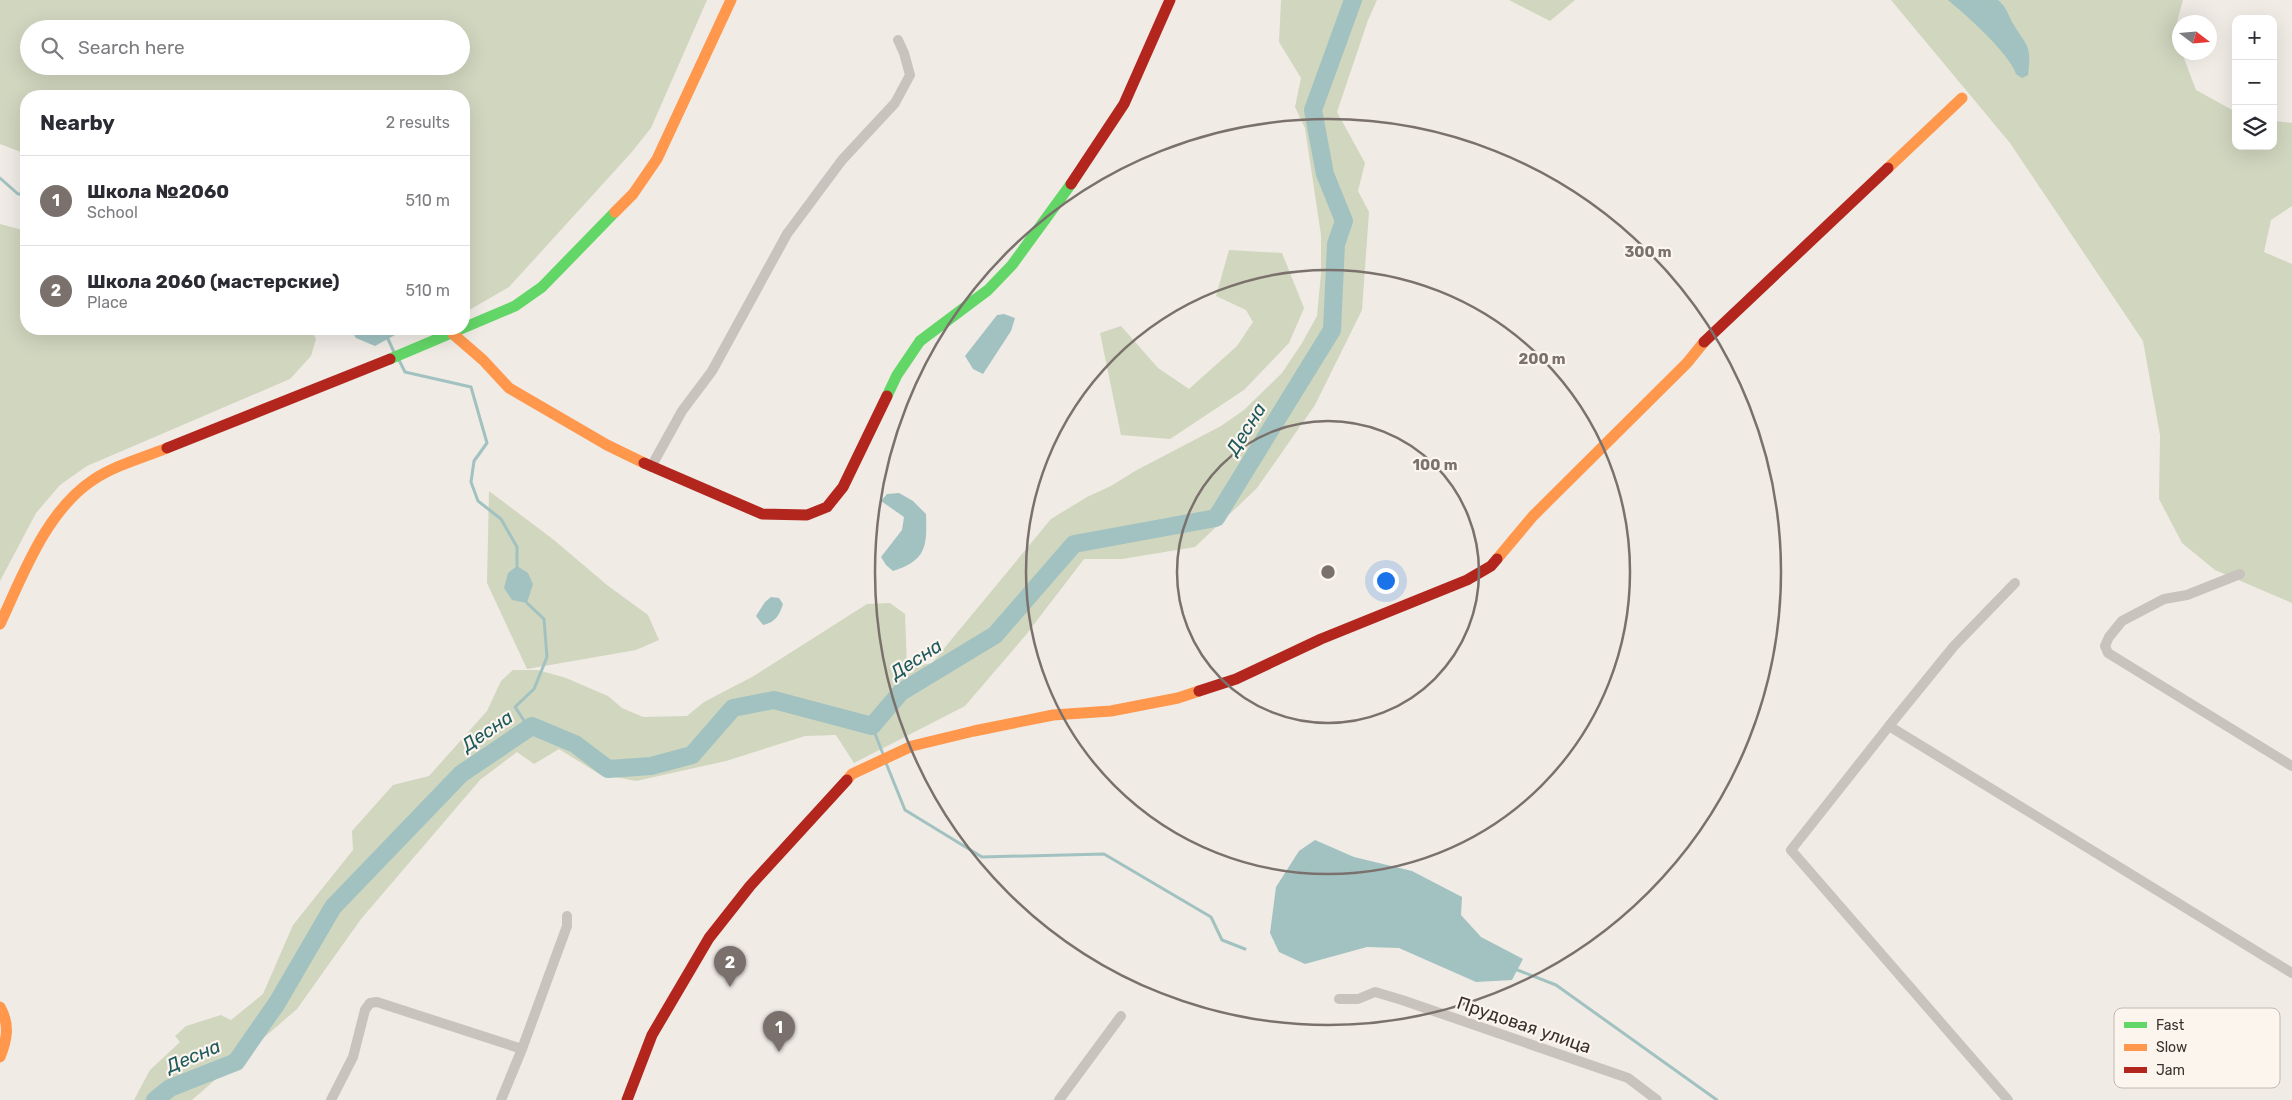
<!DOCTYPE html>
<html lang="en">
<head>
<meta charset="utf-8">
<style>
  body { margin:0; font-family:Rubik,sans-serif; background:#f7f7f7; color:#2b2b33 }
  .controls { position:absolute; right:15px; top:15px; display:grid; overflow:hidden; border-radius:10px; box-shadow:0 5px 20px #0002 }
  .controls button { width:45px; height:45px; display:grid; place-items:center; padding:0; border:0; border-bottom:1px solid #e1e1e2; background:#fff; color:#2b2b33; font:25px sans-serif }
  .compass { position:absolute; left:2172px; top:15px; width:45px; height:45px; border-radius:50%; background:#fff; box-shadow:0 5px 20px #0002; rotate:106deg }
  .you { position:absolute; left:1385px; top:580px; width:18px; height:18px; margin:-12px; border:4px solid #fff; border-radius:50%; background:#1a73e8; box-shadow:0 0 0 8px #1a73e833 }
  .badge { display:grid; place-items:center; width:32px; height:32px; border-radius:50%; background:#7a716c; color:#fff; font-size:16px; font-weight:700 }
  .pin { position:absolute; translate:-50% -41px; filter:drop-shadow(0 1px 2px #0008) }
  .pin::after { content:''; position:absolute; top:26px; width:18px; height:15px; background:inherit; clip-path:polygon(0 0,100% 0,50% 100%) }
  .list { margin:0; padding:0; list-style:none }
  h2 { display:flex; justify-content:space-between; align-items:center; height:65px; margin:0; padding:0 20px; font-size:21px }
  h2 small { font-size:16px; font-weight:400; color:#7c7c81 }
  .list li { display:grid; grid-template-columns:32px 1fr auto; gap:15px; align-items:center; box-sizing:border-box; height:90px; padding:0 20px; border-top:1px solid #e1e1e2 }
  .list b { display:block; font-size:19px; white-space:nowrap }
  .list p { margin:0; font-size:16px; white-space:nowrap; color:#7c7c81 }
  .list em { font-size:16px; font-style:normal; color:#7c7c81 }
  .icon { flex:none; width:28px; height:28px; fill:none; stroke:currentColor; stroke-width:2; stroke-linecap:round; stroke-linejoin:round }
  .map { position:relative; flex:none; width:2292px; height:1100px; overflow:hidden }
  .search { position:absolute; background:#fff; box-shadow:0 5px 20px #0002; left:20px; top:20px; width:450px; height:55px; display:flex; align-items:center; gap:12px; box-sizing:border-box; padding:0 18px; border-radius:28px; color:#7c7c81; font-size:19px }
  .panel { position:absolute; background:#fff; box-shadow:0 5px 20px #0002; left:20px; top:90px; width:450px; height:245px; border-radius:20px }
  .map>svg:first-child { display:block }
</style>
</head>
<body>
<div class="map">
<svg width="2292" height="1100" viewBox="0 0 2292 1100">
  <rect width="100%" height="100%" fill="#f0ebe5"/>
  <g fill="#d1d6bf" fill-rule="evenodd">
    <path d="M0,0H707L651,128L631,153L509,287L471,309L464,311V96H26V154L0,144ZM29,29H461V66H29Z"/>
    <polygon points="1281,0 1377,0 1368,20 1337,112 1365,163 1358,191 1369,212 1362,310 1315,405 1257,488 1195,547 1122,559 1084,559 1025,636 965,706 854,763 836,735 805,736 726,761 636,781 599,774 559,749 534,764 517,752 480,780 361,919 297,1009 192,1100 134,1100 150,1070 180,1042 175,1036 186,1026 221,1015 231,1020 263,994 293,925 353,850 352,831 393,785 429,776 487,711 501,681 513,670 538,670 566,678 608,696 622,708 643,717 687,716 704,702 752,677 867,604 890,603 905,614 907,668 932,663 1051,519 1087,497 1111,486 1135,471 1221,426 1244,410 1282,373 1302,343 1317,316 1321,274 1321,235 1305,128 1295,107 1301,78 1279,42"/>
    <polygon points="1509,0 1575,0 1550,21"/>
    <polygon points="1891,0 2183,0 2175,29 2180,52 2182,53 2196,90 2236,112 2236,146 2273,146 2273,121 2292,123 2292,206 2271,220 2264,252 2292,264 2292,603 2215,570 2182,543 2159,499 2160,435 2143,341 2010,143"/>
    <polygon points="0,224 26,231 26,329 311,329 316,339 311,356 290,379 87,466 60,485 36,513 0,581"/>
    <polygon points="1229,250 1282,253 1304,308 1289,343 1244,390 1170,439 1121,435 1100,333 1121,326 1158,368 1189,389 1237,346 1253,322 1246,310 1216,296"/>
    <polygon points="489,491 554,540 607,585 648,615 659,640 636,650 527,669 487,583"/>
  </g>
  <g fill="#a1c2c1">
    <path d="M1948,0H1998C2005,6 2007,11 2011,20C2024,44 2033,43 2028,75L2022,78L2016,74C2010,54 1965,14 1948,0Z"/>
    <polygon points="1004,314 1015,318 1011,331 983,374 973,369 965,356 997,315"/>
    <polygon points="350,329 391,329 395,335 375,346 356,338"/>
    <path d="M899,493L913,501L926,514C927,546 927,560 893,571L886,565L881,557L902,530L904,517L881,501L887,494Z"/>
    <polygon points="517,566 528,573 533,584 527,603 512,600 504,588 508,573"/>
    <path d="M771,597L779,598L783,604C779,616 775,622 763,625L756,616L765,602Z"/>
    <polygon points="1315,840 1354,857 1412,871 1462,897 1461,915 1481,937 1523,959 1512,980 1476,982 1399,948 1367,947 1305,964 1279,952 1270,933 1276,887 1299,851"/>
  </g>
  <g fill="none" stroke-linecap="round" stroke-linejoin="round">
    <g stroke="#a1c2c1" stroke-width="3">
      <polyline points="0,178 18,194 26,194"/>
      <polyline points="388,339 394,352"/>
      <polyline points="399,360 405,372 471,387 487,443 474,461 471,482 478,501 501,519 517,547 517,566"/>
      <polyline points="527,603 544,619 547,657 534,689 515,707 529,728"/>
      <polyline points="872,726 883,754"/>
      <polyline points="886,763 905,810 982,857 1104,854 1211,917 1222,940 1245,949"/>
      <polyline points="1515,969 1556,985 1717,1100"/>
    </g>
    <polyline stroke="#a1c2c1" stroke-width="18" points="155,1100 170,1088 236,1062 277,1003 333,907 461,774 532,726 575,744 608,769 651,766 692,755 733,708 774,700 872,726 901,692 995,635 1074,544 1216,518 1332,330 1336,244 1344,221 1325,174 1313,110 1353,0"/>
    <g stroke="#c9c3be" stroke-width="10">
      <polyline points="651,467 682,411 712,371 787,234 842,160 895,103 910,75 904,53 898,40"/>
      <polyline points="2240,574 2187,595 2164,599 2122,621 2109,637 2105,646 2108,653 2292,766"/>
      <polyline points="1889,726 1954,646 2015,583"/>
      <polyline points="1339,999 1358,999 1375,992 1402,1000 1628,1078 1657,1100"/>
      <polyline points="331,1100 353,1057 365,1010 370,1003 377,1002 522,1049"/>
      <polyline points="501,1100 522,1049 567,926 567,916"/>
      <polyline points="1059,1100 1121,1016"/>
      <polyline points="2008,1100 1791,850 1889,726 2292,973"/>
    </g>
    <g stroke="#63d668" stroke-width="11">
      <polyline points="390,359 515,306 542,287 615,212"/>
      <polyline points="887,396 897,375 920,341 988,290 1012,265 1071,184"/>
    </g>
    <g stroke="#ff974d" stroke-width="11">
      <polyline points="1888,168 1962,98"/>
      <polyline points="615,212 633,194 657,159 731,0"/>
      <polyline points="453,334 483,360 509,388 607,445 644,463"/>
      <polyline points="1497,559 1533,516 1687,363 1704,342"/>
      <path d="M0,624C23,575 46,511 93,480C115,465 143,458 167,448"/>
      <polyline points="847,780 852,774 912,746 974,731 1053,715 1111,711 1178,698 1199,691"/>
      <path d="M0,1007C10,1024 7,1040 0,1057"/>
    </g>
    <g stroke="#b3261e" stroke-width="11">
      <polyline points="1071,184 1124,104 1170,0"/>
      <polyline points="1704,342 1888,168"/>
      <polyline points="167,448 390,359"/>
      <polyline points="644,463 762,514 807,515 827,507 843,487 887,396"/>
      <polyline points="1199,691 1236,679 1321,639 1467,580 1491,566 1497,559"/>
      <polyline points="627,1100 652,1035 709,938 750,886 847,780"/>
    </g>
  </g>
  <g fill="none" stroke="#7a716c" stroke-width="2.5">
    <circle cx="1328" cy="572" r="151"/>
    <circle cx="1328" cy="572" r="302"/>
    <circle cx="1328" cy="572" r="453"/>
  </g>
  <g text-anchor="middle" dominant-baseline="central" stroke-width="4.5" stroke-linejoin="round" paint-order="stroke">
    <g font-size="18" fill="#3b302b" stroke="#fbf5ee">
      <text transform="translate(1524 1025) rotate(19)">Прудовая улица</text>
    </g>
    <g font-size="19" font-style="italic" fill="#1f5a5e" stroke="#fbf5ee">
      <text transform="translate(1246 429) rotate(-58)">Десна</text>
      <text transform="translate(916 659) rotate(-33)">Десна</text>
      <text transform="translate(487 731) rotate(-34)">Десна</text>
      <text transform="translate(193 1056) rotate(-23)">Десна</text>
    </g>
  </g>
  <rect x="2114" y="1008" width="166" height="80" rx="8" fill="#fbf5ee" stroke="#c1bab4" stroke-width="1"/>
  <rect x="2124" y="1022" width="23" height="6" fill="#63d668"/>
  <rect x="2124" y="1044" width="23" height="7" fill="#ff974d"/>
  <rect x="2124" y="1067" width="23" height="6" fill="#b3261e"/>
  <g font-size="14" fill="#3b302b">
    <text x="2156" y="1030">Fast</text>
    <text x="2156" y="1052">Slow</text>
    <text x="2156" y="1075">Jam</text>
  </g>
  <circle cx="1328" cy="572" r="8" fill="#7a716c" stroke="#fbf5ee" stroke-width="2.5"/>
  <g font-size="15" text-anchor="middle" font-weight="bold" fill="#7a716c" stroke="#fbf5ee" stroke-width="4.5" stroke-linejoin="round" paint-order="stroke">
    <text x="1648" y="257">300 m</text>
    <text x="1542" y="364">200 m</text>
    <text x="1435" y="470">100 m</text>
  </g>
</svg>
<div class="controls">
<button>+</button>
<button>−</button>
<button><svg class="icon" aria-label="layers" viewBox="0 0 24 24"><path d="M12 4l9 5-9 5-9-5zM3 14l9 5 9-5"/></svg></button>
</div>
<svg class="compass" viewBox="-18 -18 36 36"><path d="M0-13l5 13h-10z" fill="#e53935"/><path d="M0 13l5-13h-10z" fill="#7c7c81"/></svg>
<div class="you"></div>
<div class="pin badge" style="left:779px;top:1052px">1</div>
<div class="pin badge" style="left:730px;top:987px">2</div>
<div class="search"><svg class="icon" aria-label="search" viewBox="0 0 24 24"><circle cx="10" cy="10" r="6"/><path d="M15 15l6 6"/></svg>Search here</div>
<section class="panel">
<h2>Nearby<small>2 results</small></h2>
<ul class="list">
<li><span class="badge">1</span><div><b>Школа №2060</b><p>School</p></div><em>510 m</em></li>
<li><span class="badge">2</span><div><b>Школа 2060 (мастерские)</b><p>Place</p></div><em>510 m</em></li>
</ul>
</section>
</div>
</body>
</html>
